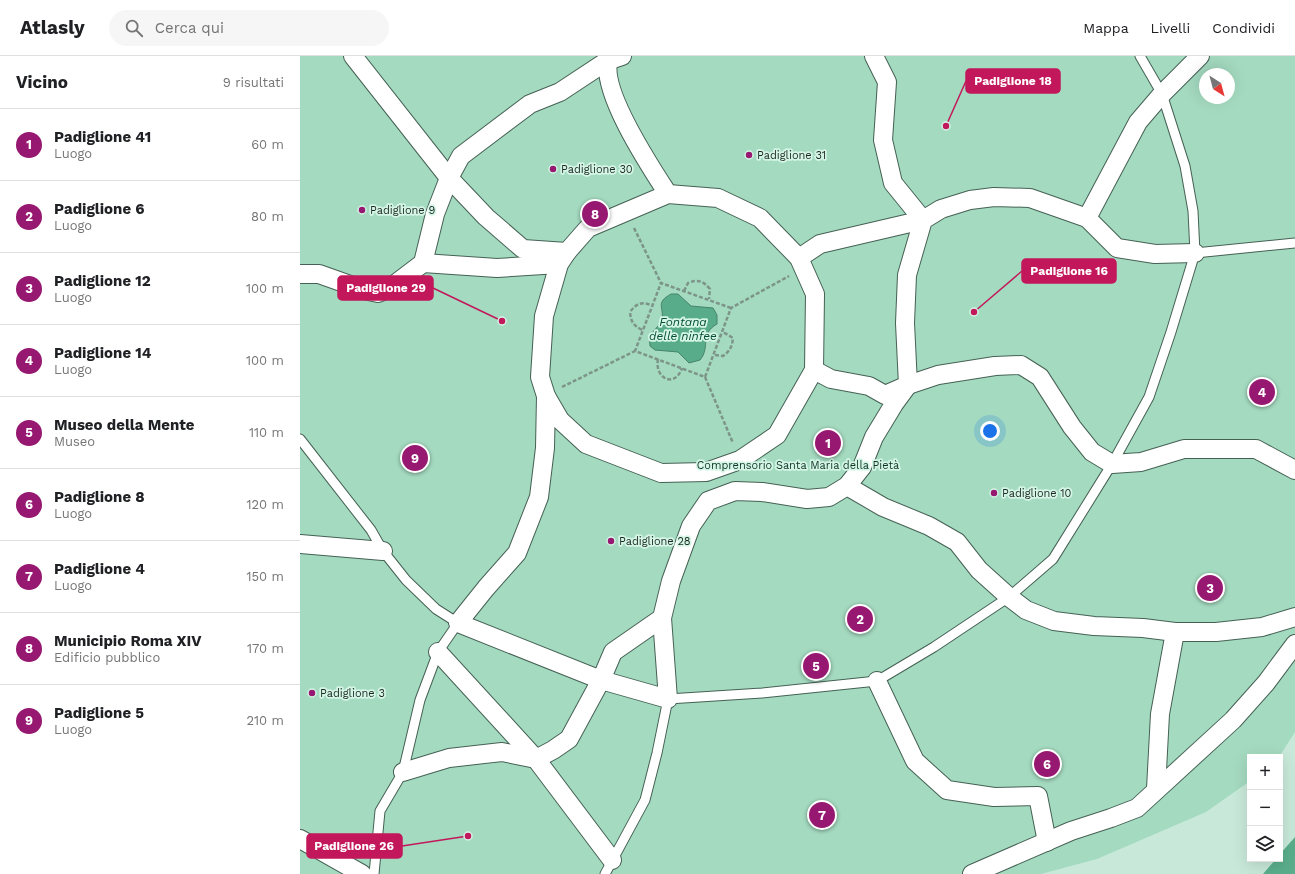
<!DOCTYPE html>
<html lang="it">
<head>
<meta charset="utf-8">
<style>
  body { margin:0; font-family:"Work Sans",sans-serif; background:#f6f6f6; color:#202124 }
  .controls { position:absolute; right:12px; bottom:12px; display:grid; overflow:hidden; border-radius:0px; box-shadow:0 4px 16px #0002 }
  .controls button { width:36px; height:36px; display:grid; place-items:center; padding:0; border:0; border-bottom:1px solid #e0e0e0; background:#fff; color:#202124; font:20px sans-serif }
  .compass { position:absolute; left:899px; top:12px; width:36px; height:36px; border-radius:50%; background:#fff; box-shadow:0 4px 16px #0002; rotate:144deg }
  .you { position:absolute; left:690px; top:375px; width:14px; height:14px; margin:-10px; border:3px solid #fff; border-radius:50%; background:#1a73e8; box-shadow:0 0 0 6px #1a73e833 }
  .badge { display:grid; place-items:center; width:26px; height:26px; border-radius:50%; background:#961870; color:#fff; font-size:13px; font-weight:700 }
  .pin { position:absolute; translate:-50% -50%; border:2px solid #fff; box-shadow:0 1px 4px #0006 }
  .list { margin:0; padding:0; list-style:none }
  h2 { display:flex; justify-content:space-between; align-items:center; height:52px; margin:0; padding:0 16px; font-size:17px }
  h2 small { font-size:13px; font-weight:400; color:#757577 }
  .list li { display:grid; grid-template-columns:26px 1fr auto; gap:12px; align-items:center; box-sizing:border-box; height:72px; padding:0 16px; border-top:1px solid #e0e0e0 }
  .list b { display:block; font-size:15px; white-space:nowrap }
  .list p { margin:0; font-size:13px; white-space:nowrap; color:#757577 }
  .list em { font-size:13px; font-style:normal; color:#757577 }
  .icon { flex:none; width:22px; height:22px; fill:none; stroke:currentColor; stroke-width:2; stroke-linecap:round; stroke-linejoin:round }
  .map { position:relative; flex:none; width:995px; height:818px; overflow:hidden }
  header { display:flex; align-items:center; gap:24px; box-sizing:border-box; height:56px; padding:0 20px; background:#fff; border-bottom:1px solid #e0e0e0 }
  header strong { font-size:19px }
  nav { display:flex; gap:22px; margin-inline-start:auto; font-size:14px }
  .search { width:280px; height:36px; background:#f6f6f6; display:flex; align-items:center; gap:10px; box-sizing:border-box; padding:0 14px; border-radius:22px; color:#757577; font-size:15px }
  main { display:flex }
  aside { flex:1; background:#fff }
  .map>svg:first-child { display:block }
</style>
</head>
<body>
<header>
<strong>Atlasly</strong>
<div class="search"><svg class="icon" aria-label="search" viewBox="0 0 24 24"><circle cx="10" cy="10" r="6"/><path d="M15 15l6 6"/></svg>Cerca qui</div>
<nav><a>Mappa</a><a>Livelli</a><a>Condividi</a></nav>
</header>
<main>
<aside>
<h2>Vicino<small>9 risultati</small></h2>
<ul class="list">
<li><span class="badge">1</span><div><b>Padiglione 41</b><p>Luogo</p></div><em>60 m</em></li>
<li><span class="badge">2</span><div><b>Padiglione 6</b><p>Luogo</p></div><em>80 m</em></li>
<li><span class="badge">3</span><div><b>Padiglione 12</b><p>Luogo</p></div><em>100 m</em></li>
<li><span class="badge">4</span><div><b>Padiglione 14</b><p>Luogo</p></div><em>100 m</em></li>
<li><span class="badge">5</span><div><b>Museo della Mente</b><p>Museo</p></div><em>110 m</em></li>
<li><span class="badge">6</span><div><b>Padiglione 8</b><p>Luogo</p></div><em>120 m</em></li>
<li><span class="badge">7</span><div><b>Padiglione 4</b><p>Luogo</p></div><em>150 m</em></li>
<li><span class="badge">8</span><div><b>Municipio Roma XIV</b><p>Edificio pubblico</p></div><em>170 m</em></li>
<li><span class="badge">9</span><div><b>Padiglione 5</b><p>Luogo</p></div><em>210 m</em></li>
</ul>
</aside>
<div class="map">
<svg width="995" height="818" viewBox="0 0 995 818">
  <rect width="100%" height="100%" fill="#c8e9d9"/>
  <path fill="#a4dac0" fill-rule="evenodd" d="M0,0H995V676L979,701H950V725L906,756L797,803L741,818H0ZM905,18H929V42H905Z"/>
  <polygon fill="#5aae8b" points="995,781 995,818 963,818 976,803 980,803 980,798"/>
  <path fill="#58ac89" stroke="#46846a" d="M371,238H378L391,250L413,252L417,259V268C399,278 411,291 400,304L389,307L378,296L355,294L350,290C348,273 358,276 362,262C364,251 355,247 371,238Z"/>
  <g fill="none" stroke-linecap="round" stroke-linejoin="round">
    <g stroke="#456154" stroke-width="11">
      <g id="lane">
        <polyline points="895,197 995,187"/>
        <polyline points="0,383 71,474 83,495 106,524 136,553 158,567 138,596 120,644 103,716 80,755 74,818"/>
        <polyline points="305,818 345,744 357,697 368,643 462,637 577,625 634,591 709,541 753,503 812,408 849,341 871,276 895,197 893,155 885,110 862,38 840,0"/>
      </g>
    </g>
    <g stroke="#456154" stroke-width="20">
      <g id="street">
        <polyline points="53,0 149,122 186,161 223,193 267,196"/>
        <path d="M310,0C296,29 351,112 368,138"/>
        <polygon points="368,138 418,142 460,162 499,202 515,238 514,314 477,379 440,404 406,416 361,417 286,388 260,364 246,340 240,321 244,260 259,208 267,196 288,172"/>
        <polyline points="787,162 838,66 862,38 900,0"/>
        <polyline points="499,202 520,188 623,164 593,127 583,84 587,26 574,0"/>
        <polyline points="123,207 197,212 259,208"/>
        <polyline points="0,218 19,218 64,234 78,237 90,232 123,207 135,158 149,122 161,100 230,48 260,36 307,5 322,0"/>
        <polyline points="514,314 531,323 569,330 585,339 608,329 638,319 695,310 721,309 740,321 772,371 792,396 812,408 841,406 884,393 956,393 995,414"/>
        <polyline points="246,340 245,392 239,441 217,497 186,532 158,567 301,624 368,643 362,562"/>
        <polyline points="547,430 583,451 629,470 657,486 679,514 709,541 726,554 754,565 794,570 843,572 875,576 916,576 962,571 995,561"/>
        <polyline points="0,488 83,495"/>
        <polyline points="138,596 236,703 312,804"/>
        <polyline points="577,625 615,705 647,734 694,741 738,740 747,786"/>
        <polyline points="103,716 149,702 202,696 236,703 253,694 269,683 301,624 313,596 362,562 371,525 391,470 408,445 435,435 462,436 507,443 529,441 547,430 562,411 574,381 594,348 608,329 605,267 607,219 623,164 641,153 670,144 694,141 730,142 787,162 817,192 855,198 895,197"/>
        <polyline points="856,733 860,658 875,576"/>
        <polyline points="0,783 62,818"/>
        <polyline points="672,818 771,775 811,762 837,752 933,664 966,627 995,588"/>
      </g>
    </g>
    <g stroke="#7d9589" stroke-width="2.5" stroke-dasharray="4 2" stroke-linecap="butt">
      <polyline points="334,172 361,227"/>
      <path d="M384,235L388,227C398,223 403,225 410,233L409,243"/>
      <polyline points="431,252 361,227 335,295 405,321 431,252 489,220"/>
      <path d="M342,274C333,269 331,266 330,256C336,248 341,245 351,249"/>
      <path d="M415,299L423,300C430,295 432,291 433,282L423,276"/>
      <path d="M358,303C354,322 375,333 382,312"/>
      <polyline points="405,321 433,387"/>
      <polyline points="262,331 335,295"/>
    </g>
    <use href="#lane" stroke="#fff" stroke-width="9"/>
    <use href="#street" stroke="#fff" stroke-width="18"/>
  </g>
  <g fill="#961870" stroke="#d5f6e6" stroke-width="1.5">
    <circle cx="449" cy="99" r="4"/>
    <circle cx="253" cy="113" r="4"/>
    <circle cx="62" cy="154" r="4"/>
    <circle cx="694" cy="437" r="4"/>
    <circle cx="311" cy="485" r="4"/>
    <circle cx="12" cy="637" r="4"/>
  </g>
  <g text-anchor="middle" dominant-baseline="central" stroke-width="3.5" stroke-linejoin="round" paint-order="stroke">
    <g font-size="11" fill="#1b2722" stroke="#d5f6e6" text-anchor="start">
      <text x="457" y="99">Padiglione 31</text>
      <text x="261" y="113">Padiglione 30</text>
      <text x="70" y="154">Padiglione 9</text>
      <text x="702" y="437">Padiglione 10</text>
      <text x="319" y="485">Padiglione 28</text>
      <text x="20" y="637">Padiglione 3</text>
    </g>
    <g font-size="11" fill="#103627" stroke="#d5f6e6">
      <text x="498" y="409">Comprensorio Santa Maria della Pietà</text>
    </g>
    <g font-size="12" font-style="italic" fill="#064e36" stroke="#d5f6e6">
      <text x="383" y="266">Fontana<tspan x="383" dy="14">delle ninfee</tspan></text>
    </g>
  </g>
  <path fill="none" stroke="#c2185b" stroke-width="1.5" d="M646 70L666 25M674 256L722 215M202 265L133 232M168 780L102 790"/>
  <g fill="#c2185b" stroke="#d5f6e6" stroke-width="1.5">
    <circle cx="646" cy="70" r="4"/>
    <circle cx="674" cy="256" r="4"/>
    <circle cx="202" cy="265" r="4"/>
    <circle cx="168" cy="780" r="4"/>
  </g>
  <g fill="#c2185b" stroke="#c2185b" stroke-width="1.5">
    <rect x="666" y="13" width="94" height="24" rx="4"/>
    <rect x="722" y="203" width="94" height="24" rx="4"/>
    <rect x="38" y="220" width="95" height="24" rx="4"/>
    <rect x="7" y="778" width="95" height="24" rx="4"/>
  </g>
  <g font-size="12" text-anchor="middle" font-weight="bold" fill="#fff">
    <text x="713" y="29">Padiglione 18</text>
    <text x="769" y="219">Padiglione 16</text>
    <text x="86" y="236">Padiglione 29</text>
    <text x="54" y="794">Padiglione 26</text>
  </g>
</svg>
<div class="controls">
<button>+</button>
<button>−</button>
<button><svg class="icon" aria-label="layers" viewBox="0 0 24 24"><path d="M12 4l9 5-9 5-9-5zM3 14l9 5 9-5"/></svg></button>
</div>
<svg class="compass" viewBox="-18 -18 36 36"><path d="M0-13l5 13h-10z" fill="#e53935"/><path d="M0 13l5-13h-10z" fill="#757577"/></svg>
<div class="you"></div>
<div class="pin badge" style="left:528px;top:387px">1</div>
<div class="pin badge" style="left:560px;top:563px">2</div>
<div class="pin badge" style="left:910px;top:532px">3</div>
<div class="pin badge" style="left:962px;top:336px">4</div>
<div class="pin badge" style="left:516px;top:610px">5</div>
<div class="pin badge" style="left:747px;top:708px">6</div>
<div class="pin badge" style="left:522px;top:759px">7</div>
<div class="pin badge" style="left:295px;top:158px">8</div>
<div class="pin badge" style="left:115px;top:402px">9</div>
</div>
</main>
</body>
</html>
